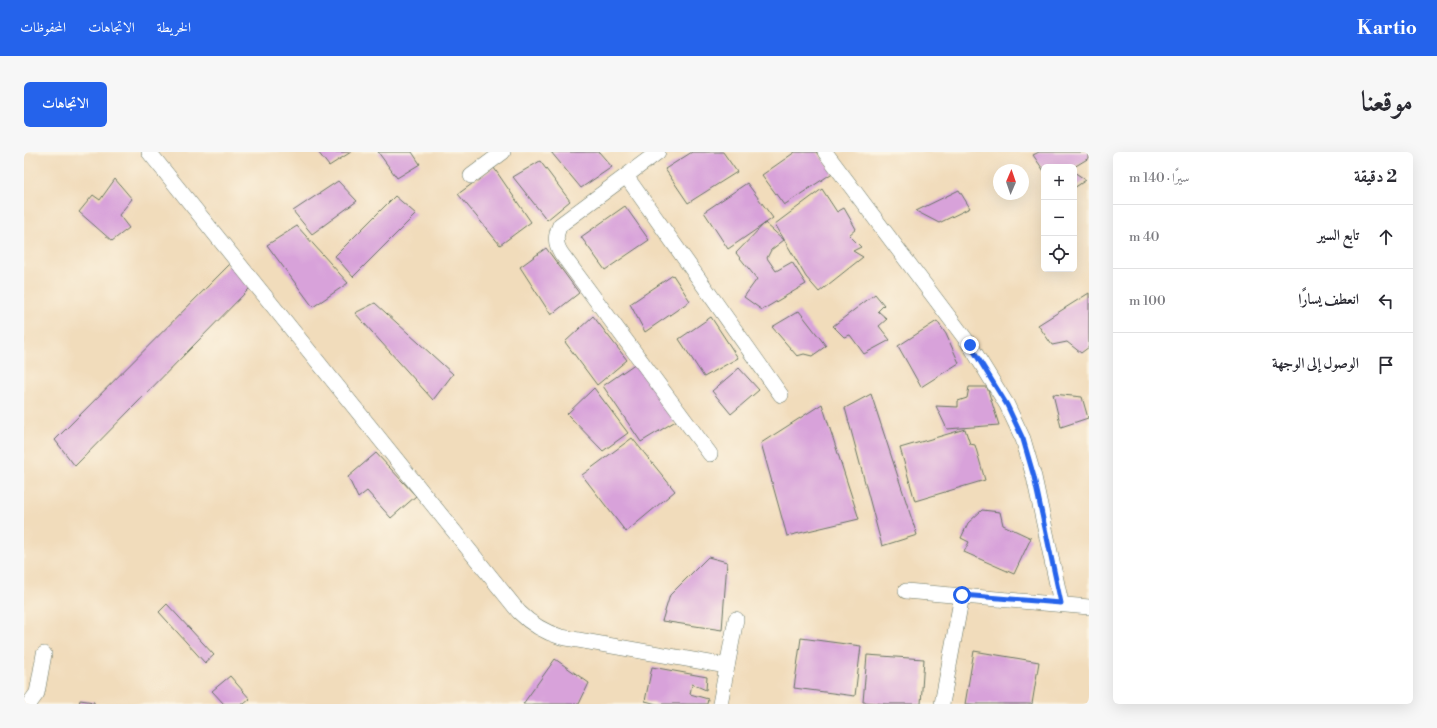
<!DOCTYPE html>
<html lang="ar">
<head>
<meta charset="utf-8">
<style>
  body { margin:0; font-family:"Libre Bodoni",Amiri,serif; background:#f7f7f7; color:#2b2b33; direction:rtl }
  .controls { position:absolute; right:12px; top:12px; display:grid; overflow:hidden; border-radius:6px; box-shadow:0 4px 16px #0002 }
  .controls button { width:36px; height:36px; display:grid; place-items:center; padding:0; border:0; border-bottom:1px solid #e1e1e2; background:#fff; color:#2b2b33; font:20px sans-serif }
  .compass { position:absolute; left:969px; top:12px; width:36px; height:36px; border-radius:50%; background:#fff; box-shadow:0 4px 16px #0002; rotate:2deg }
  .stop { position:absolute; width:12px; height:12px; margin:-9px; border:3px solid #2563eb; border-radius:50%; background:#fff }
  .stop.end { background:#2563eb; border-color:#fff; box-shadow:0 1px 4px #0008 }
  .list { margin:0; padding:0; list-style:none }
  h2 { display:flex; justify-content:space-between; align-items:center; height:52px; margin:0; padding:0 16px; font-size:17px }
  h2 small { font-size:13px; font-weight:400; color:#7c7c81 }
  .list li { display:grid; grid-template-columns:26px 1fr auto; gap:12px; align-items:center; box-sizing:border-box; height:64px; padding:0 16px; border-top:1px solid #e1e1e2 }
  .list b { display:block; font-size:15px; white-space:nowrap }
  .list em { font-size:13px; font-style:normal; color:#7c7c81 }
  .icon { flex:none; width:22px; height:22px; fill:none; stroke:currentColor; stroke-width:2; stroke-linecap:round; stroke-linejoin:round }
  .map { position:relative; flex:none; width:1065px; height:552px; overflow:hidden; direction:ltr; border-radius:6px }
  header { display:flex; align-items:center; gap:24px; box-sizing:border-box; height:56px; padding:0 20px; background:#2563eb; color:#fff }
  header strong { font-size:19px }
  nav { display:flex; gap:22px; margin-inline-start:auto; font-size:14px }
  .intro { display:flex; align-items:center; justify-content:space-between; box-sizing:border-box; height:96px; padding:0 24px }
  h1 { margin:0; font-size:28px }
  .button { padding:10px 18px; border-radius:6px; background:#2563eb; color:#fff; font-size:14px; font-weight:700 }
  main { display:flex; gap:24px; padding:0 24px }
  aside { flex:1; background:#fff; border-radius:6px; box-shadow:0 4px 16px #0002 }
  .map>svg:first-child { display:block }
</style>
</head>
<body>
<header>
<strong>Kartio</strong>
<nav><a>الخريطة</a><a>الاتجاهات</a><a>المحفوظات</a></nav>
</header>
<div class="intro"><h1>موقعنا</h1><a class="button">الاتجاهات</a></div>
<main>
<aside>
<h2>2 دقيقة<small>سيرًا · 140 m</small></h2>
<ul class="list">
<li><svg class="icon" aria-label="ahead" viewBox="0 0 24 24"><path d="M12 20V5M6 11l6-6 6 6"/></svg><div><b>تابع السير</b></div><em>40 m</em></li>
<li><svg class="icon" aria-label="left" viewBox="0 0 24 24"><path d="M17 20v-9H6M10 6l-5 5 5 5"/></svg><div><b>انعطف يسارًا</b></div><em>100 m</em></li>
<li><svg class="icon" aria-label="arrive" viewBox="0 0 24 24"><path d="M6 21V4h12l-3 4 3 4H6"/></svg><div><b>الوصول إلى الوجهة</b></div></li>
</ul>
</aside>
<div class="map">
<svg width="1065" height="552" viewBox="0 0 1065 552">
  <rect width="100%" height="100%" fill="#fcf5e5"/>
  <filter id="ink" filterUnits="userSpaceOnUse"><feTurbulence type="fractalNoise" baseFrequency=".025" numOctaves="2"/><feDisplacementMap in="SourceGraphic" scale="8" xChannelSelector="R" yChannelSelector="G"/><feConvolveMatrix kernelMatrix="1 2 1 2 8 2 1 2 1" color-interpolation-filters="sRGB"/></filter>
  <filter id="wash" filterUnits="userSpaceOnUse"><feTurbulence type="fractalNoise" baseFrequency=".012" numOctaves="4" result="noise"/><feDisplacementMap in="SourceGraphic" scale="16" xChannelSelector="R" yChannelSelector="G"/><feGaussianBlur stdDeviation="0.9" result="paint"/><feColorMatrix in="noise" values="0 0 0 0 0 0 0 0 0 0 0 0 0 0 0 0 0 1.4 0 .05"/><feComposite in="paint" operator="in"/></filter>
  <g filter="url(#wash)">
    <rect width="100%" height="100%" fill="#f1dcbb"/>
    <g id="blocks">
      <g fill="#d8a2da">
        <polygon points="294,0 327,0 305,14"/>
        <polygon points="354,0 388,0 396,12 373,26"/>
        <polygon points="527,0 575,0 588,15 557,36"/>
        <polygon points="668,0 699,0 713,20 664,51 641,17"/>
        <polygon points="771,0 792,0 810,20 760,53 738,23"/>
        <polygon points="1015,0 1065,0 1065,6 1050,15 1020,15 1020,19 1009,3"/>
        <polygon points="516,9 546,49 523,68 489,25"/>
        <polygon points="470,16 507,70 476,93 434,42"/>
        <polygon points="1050,20 1062,28 1050,36"/>
        <polygon points="91,27 108,47 95,63 105,76 88,89 55,60 69,43 76,48"/>
        <polygon points="314,29 333,49 288,82 269,59"/>
        <polygon points="723,31 749,66 704,97 680,60"/>
        <polygon points="798,37 813,60 820,56 832,77 825,83 837,95 829,99 839,105 795,140 782,125 751,72"/>
        <polygon points="935,38 946,56 915,71 892,59"/>
        <polygon points="371,44 392,62 329,125 311,104"/>
        <polygon points="601,54 625,88 581,118 557,85"/>
        <polygon points="741,71 760,88 747,98 743,106 752,119 768,110 782,132 738,158 720,145 733,127 712,101"/>
        <polygon points="273,74 324,131 289,155 243,93"/>
        <polygon points="522,96 555,141 527,163 496,115"/>
        <polygon points="206,112 226,136 51,314 31,288"/>
        <polygon points="649,123 666,149 621,180 606,152"/>
        <polygon points="1065,141 1065,195 1057,201 1043,190 1028,193 1014,173"/>
        <polygon points="851,142 860,153 854,159 863,167 855,174 866,188 840,202 826,183 820,185 809,174"/>
        <polygon points="351,151 429,222 409,248 331,161"/>
        <polygon points="775,159 802,194 788,204 780,202 773,204 748,175"/>
        <polygon points="569,164 603,208 573,233 541,190"/>
        <polygon points="687,165 714,206 680,225 655,187"/>
        <polygon points="913,169 922,182 935,211 897,235 874,194"/>
        <polygon points="612,211 655,267 617,290 579,234"/>
        <polygon points="715,216 735,238 707,262 688,239"/>
        <polygon points="945,235 963,235 975,273 923,277 912,254 934,255 934,249 943,246"/>
        <polygon points="570,236 604,281 579,299 543,262"/>
        <polygon points="847,242 893,383 858,394 821,256"/>
        <polygon points="1029,242 1058,245 1064,266 1037,275"/>
        <polygon points="798,252 835,367 763,384 737,291"/>
        <polygon points="941,277 946,292 951,293 961,328 891,349 876,296"/>
        <polygon points="608,286 651,339 602,380 558,323"/>
        <polygon points="352,301 392,344 367,366 343,339 334,346 324,325"/>
        <polygon points="958,358 976,360 979,373 1007,386 990,422 940,400 945,390 937,386 944,371"/>
        <polygon points="684,405 703,410 698,478 638,469 646,443"/>
        <polygon points="143,452 190,503 181,511 135,460"/>
        <polygon points="777,486 837,494 831,544 770,536"/>
        <polygon points="950,499 1015,510 1008,552 941,552"/>
        <polygon points="843,503 900,507 897,552 862,552 839,550"/>
        <polygon points="531,507 565,531 555,552 499,552"/>
        <polygon points="628,515 683,525 682,538 668,532 666,542 684,547 683,552 633,552 621,549"/>
        <polygon points="206,524 226,547 220,552 200,552 188,539"/>
        <polygon points="56,548 70,550 70,552 55,552"/>
      </g>
    </g>
  </g>
  <g filter="url(#ink)">
    <use href="#blocks" fill-opacity="0" stroke="#687563" stroke-width="1"/>
    <g fill="none" stroke-linecap="round" stroke-linejoin="round">
      <g stroke="#687563" stroke-width="16">
        <g id="minor">
          <path d="M125,0L495,460C508,473 520,480 537,485L703,514"/>
          <path d="M634,0L536,73C531,84 531,91 537,101L686,302"/>
          <polyline points="801,0 946,193 983,253 999,287 1010,325 1037,451"/>
          <polyline points="447,24 479,0"/>
          <polyline points="602,24 757,243"/>
          <polyline points="882,439 1065,455"/>
          <polyline points="5,552 13,541 20,502"/>
          <polyline points="696,552 712,467"/>
          <polyline points="918,552 938,443"/>
        </g>
      </g>
      <use href="#minor" stroke="#fff" stroke-width="15"/>
    </g>
  </g>
  <g fill="none" stroke-linecap="round" stroke-linejoin="round" filter="url(#ink)">
    <polyline stroke="#2563eb" stroke-width="5" points="938,443 1037,451 1010,325 999,287 983,253 946,193"/>
  </g>
</svg>
<div class="controls">
<button>+</button>
<button>−</button>
<button><svg class="icon" aria-label="locate" viewBox="0 0 24 24"><circle cx="12" cy="12" r="6"/><path d="M12 2v4M12 18v4M2 12h4M18 12h4"/></svg></button>
</div>
<svg class="compass" viewBox="-18 -18 36 36"><path d="M0-13l5 13h-10z" fill="#e53935"/><path d="M0 13l5-13h-10z" fill="#7c7c81"/></svg>
<div class="stop" style="left:938px;top:443px"></div>
<div class="stop end" style="left:946px;top:193px"></div>
</div>
</main>
</body>
</html>
